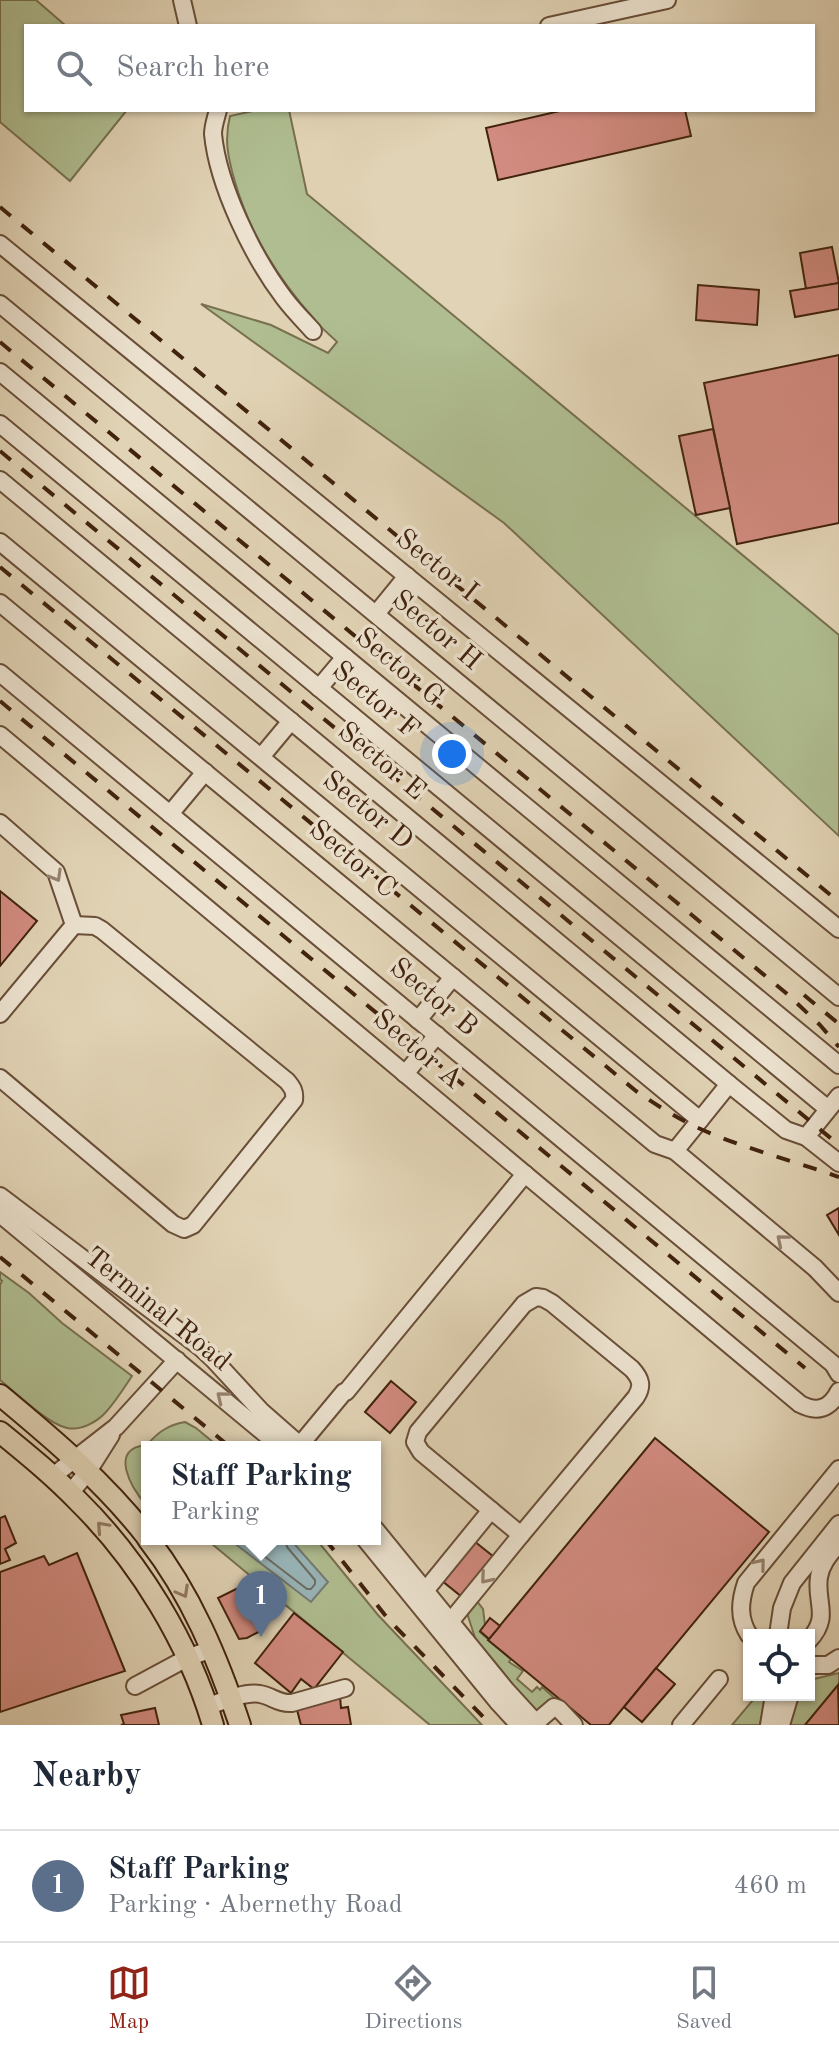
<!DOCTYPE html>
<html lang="en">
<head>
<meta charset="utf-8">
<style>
  body { margin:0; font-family:"Old Standard TT",serif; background:#f6f6f7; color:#1f2937 }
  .controls { position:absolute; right:24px; bottom:24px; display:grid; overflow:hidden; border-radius:0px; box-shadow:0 2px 6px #0004 }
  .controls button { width:72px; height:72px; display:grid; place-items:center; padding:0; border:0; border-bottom:2px solid #e0e1e3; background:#fff; color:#1f2937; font:40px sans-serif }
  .you { position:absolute; left:452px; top:754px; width:28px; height:28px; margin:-20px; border:6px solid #fff; border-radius:50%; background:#1a73e8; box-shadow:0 0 0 12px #1a73e833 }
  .badge { display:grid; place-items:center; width:52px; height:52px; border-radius:50%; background:#8f2418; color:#fff; font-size:26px; font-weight:700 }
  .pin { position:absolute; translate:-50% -66px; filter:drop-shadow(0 2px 4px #0008) }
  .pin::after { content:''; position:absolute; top:42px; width:28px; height:24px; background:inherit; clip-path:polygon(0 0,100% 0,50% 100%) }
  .popup { position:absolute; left:141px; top:1441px; width:240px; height:104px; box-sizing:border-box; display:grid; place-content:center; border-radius:0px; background:#fff; filter:drop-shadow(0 2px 6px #0005); font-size:26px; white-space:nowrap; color:#747a83 }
  .popup b { font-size:30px; color:#1f2937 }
  .popup::after { content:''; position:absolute; left:50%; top:100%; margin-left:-16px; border:16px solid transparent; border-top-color:#fff }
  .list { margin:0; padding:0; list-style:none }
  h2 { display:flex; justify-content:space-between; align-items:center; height:104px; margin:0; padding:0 32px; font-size:34px }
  h2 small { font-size:26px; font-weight:400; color:#747a83 }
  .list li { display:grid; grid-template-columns:52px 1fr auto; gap:24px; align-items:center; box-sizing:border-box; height:112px; padding:0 32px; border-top:2px solid #e0e1e3 }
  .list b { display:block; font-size:30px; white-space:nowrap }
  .list p { margin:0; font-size:26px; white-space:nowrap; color:#747a83 }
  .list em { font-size:26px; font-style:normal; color:#747a83 }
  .icon { flex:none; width:44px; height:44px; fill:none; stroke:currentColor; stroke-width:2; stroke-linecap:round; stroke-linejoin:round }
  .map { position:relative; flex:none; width:839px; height:1725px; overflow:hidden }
  .search { position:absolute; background:#fff; box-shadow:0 2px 6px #0004; left:24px; right:24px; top:24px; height:88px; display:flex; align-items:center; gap:20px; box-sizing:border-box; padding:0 28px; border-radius:0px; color:#747a83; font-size:30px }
  .sheet { height:216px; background:#fff }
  nav { display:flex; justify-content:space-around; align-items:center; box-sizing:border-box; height:112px; border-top:2px solid #e0e1e3; background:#fff; font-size:22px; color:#747a83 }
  nav a { display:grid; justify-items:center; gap:4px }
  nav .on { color:#8f2418 }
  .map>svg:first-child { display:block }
</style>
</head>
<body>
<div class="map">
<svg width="839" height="1725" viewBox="0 0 839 1725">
  <rect width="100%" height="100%" fill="#e1d3b5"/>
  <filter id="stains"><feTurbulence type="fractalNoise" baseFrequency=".0025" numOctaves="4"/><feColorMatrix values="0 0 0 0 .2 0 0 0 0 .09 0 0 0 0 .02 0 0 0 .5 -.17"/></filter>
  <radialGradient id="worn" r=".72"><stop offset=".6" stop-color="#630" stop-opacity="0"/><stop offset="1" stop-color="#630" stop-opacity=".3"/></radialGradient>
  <g fill="#afbd90" stroke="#78704f" stroke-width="2">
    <polygon points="0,0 36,0 66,26 26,26 26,110 127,110 70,181 0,122"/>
    <path d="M257,110H289L307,194L839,635V836L504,523L201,304L271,325L328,353L337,342C330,335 321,328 315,320C279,280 250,234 235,182C228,158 224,140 230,116Z"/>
    <path d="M0,1272L29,1293L62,1323L132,1376C124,1388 116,1401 106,1412C97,1422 81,1431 67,1428C48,1424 16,1393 0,1380V1285L2,1281L0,1279Z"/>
    <path d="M185,1422L196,1428L219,1447H147V1506C132,1489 107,1448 147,1445C158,1432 168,1425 185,1422Z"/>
    <polygon points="206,1539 316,1539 378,1615 482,1725 430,1725"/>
    <polygon points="476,1600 483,1609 485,1625 480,1632 511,1659 509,1662 523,1671 517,1679 532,1692 537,1687 540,1690 542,1687 558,1701 551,1700 535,1712 478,1647 467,1613"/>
    <polygon points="839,1673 839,1684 805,1725 786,1725 800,1695 809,1695 809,1683 814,1679"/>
    <polygon points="749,1688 749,1695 768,1695 760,1725 732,1725 753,1700 745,1693"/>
  </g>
  <polygon fill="#98b5b8" stroke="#757a74" stroke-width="2" points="229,1539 290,1539 328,1582 311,1602"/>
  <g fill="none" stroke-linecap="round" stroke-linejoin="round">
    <polyline stroke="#6c6c63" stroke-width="2" points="242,1539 307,1589 311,1589 315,1584 315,1580 287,1547 285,1539"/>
  </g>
  <g fill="#d28b80" stroke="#41220e" stroke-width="2">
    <polygon points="564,110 685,110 691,136 498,180 486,128"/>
    <polygon points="832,247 839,283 806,289 800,253"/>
    <polygon points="839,283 839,309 795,317 790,291"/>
    <polygon points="698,285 759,290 757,325 696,320"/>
    <polygon points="839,355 839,523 737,544 704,383"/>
    <polygon points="713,429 730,508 696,515 679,436"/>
    <polygon points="0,891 37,921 0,966"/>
    <polygon points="839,1208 839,1235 827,1215"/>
    <polygon points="391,1381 416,1402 390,1433 365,1412"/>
    <polygon points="655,1438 769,1532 609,1725 591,1725 488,1640"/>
    <polygon points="5,1516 16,1543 5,1549 10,1560 0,1564 0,1518"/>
    <polygon points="474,1541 494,1557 462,1597 441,1580"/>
    <polygon points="77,1553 125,1671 0,1712 0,1572 44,1556 49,1565"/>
    <polygon points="240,1587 248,1604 251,1602 264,1629 247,1638 239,1639 218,1598"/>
    <polygon points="294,1613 343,1652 314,1689 301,1679 291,1693 255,1663"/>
    <polygon points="490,1618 500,1626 489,1639 480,1631"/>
    <polygon points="656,1668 675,1684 642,1722 624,1707"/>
    <polygon points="838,1685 839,1725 805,1725"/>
    <polygon points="340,1696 341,1708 348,1707 351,1725 301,1725 296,1706"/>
    <polygon points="155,1708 159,1725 121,1725 124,1724 121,1715"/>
  </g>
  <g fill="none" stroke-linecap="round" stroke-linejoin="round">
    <g stroke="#694e38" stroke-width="20">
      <g id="minor">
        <polyline points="182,0 188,26"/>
        <polyline points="549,26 667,0"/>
        <path d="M218,110C216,118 213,126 213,134C218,186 253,257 284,298C293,310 303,320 313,331"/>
        <polyline points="0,244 839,929"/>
        <polyline points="0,304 839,997"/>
        <polyline points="0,372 839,1065"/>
        <polyline points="0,424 828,1109"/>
        <polyline points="0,480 729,1084"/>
        <polyline points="0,542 700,1120"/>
        <polyline points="0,603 655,1144 675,1151 815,1268 839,1293"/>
        <polyline points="376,614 407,576"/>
        <polyline points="0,673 833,1364 839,1374"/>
        <polyline points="319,688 345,657"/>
        <path d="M0,735L800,1404C817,1413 830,1409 839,1391"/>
        <polyline points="261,757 291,721"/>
        <polyline points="170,814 205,772"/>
        <polyline points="0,823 56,872 74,925 0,1014"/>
        <polyline points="418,1020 453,977"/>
        <polyline points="405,1074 437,1035"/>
        <path d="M0,1078L173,1224L184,1229L193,1225L294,1100C295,1092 293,1088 287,1081L102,930L95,926L74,925"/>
        <polyline points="806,1137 839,1096"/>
        <polyline points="675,1151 729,1084 786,1130 806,1137 839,1163"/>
        <polyline points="0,1196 200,1347 213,1359 261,1411 302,1447"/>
        <polyline points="0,1214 281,1447"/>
        <path d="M536,1297L543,1298L552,1303L632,1369C641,1379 643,1386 636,1397L521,1535L421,1452L415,1442L418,1432L524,1304Z"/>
        <polyline points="300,1445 344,1392 346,1392 525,1174"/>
        <polyline points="53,1476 116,1427 177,1360"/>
        <polyline points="70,1493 87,1473 111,1435"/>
        <polyline points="375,1529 506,1690 538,1725"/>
        <polyline points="365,1539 497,1701 519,1725"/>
        <polyline points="425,1591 491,1510"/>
        <polyline points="450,1622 521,1535"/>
        <path d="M749,1635C738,1618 740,1601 746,1583L839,1469"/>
        <polyline points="778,1635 782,1608 792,1583 839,1524"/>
        <path d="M809,1640C831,1617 815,1602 819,1577C821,1563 831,1553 839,1543"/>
        <polyline points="809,1665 828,1665 839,1658"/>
        <polyline points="135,1686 187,1658 212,1649"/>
        <path d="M207,1707C220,1702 245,1691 260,1694C272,1696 278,1704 292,1703L345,1688"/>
        <polyline points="533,1725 554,1707 559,1709 574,1725"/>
        <polyline points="681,1725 719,1679"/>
        <polyline points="769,1725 774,1695"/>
        <polyline points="781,1725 790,1695"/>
      </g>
    </g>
    <g stroke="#41220e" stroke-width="24">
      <g id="major">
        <path d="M0,1395C53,1439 105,1483 147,1537"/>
        <path d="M0,1432C27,1454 54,1476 78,1501C139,1561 189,1643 213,1725"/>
        <path d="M148,1539C191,1594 218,1659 240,1725"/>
      </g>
    </g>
    <use href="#minor" stroke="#ece2cf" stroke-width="16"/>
    <use href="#major" stroke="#e1d3b5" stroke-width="20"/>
    <g stroke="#41220e" stroke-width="4" stroke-dasharray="14 14" stroke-linecap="butt">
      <polyline points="0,207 839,902"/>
      <polyline points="0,342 786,993 820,1025 839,1047"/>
      <polyline points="0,451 839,1145"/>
      <path d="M0,567L636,1091C655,1104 675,1117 696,1127C742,1148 791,1160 839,1177"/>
      <polyline points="0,701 805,1368"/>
      <polyline points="804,995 839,1024"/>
      <polyline points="0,1257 230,1447"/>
      <polyline points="325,1539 389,1620 491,1725"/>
    </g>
  </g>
  <defs><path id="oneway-chevron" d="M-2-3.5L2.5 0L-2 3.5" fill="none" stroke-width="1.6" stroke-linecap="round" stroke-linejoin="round" transform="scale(2)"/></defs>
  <g stroke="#96826e">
    <use href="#oneway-chevron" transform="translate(56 876) rotate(60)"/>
    <use href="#oneway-chevron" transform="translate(782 1240) rotate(-140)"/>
    <use href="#oneway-chevron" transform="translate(222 1397) rotate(-141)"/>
    <use href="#oneway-chevron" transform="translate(760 1564) rotate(-51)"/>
    <use href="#oneway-chevron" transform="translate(486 1578) rotate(130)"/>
  </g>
  <g stroke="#917a62">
    <use href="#oneway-chevron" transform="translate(102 1527) rotate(-132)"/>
    <use href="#oneway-chevron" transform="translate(183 1592) rotate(61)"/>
  </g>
  <g text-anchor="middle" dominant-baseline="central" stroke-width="7" stroke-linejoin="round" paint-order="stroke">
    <g font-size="28" fill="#41220e" stroke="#ece2cf">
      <text transform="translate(436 566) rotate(39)">Sector I</text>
      <text transform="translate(436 631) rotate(40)">Sector H</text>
      <text transform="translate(399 668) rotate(40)">Sector G</text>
      <text transform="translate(375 701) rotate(40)">Sector F</text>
      <text transform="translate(381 762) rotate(40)">Sector E</text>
      <text transform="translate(367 811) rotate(39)">Sector D</text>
      <text transform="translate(352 860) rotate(40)">Sector C</text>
      <text transform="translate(433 998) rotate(40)">Sector B</text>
      <text transform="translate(417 1050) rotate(40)">Sector A</text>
      <text transform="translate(157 1310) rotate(39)">Terminal Road</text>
    </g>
  </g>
  <rect width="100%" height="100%" filter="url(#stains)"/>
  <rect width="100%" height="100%" fill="url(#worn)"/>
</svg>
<div class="controls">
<button><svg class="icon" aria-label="locate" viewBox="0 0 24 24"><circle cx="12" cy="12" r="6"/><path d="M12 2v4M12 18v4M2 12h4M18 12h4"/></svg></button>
</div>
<div class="you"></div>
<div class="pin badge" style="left:261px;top:1637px;background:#5c6f8a">1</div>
<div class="popup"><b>Staff Parking</b>Parking</div>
<div class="search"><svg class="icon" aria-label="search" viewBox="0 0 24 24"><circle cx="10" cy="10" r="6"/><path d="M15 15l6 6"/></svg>Search here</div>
</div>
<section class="sheet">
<h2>Nearby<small></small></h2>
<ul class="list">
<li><span class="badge" style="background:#5c6f8a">1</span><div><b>Staff Parking</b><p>Parking · Abernethy Road</p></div><em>460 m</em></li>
</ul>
</section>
<nav>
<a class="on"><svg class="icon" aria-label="map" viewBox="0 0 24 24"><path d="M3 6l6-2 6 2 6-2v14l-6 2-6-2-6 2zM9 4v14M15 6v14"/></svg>Map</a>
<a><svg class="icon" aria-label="directions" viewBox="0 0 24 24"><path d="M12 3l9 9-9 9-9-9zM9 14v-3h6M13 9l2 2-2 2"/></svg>Directions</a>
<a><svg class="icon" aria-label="saved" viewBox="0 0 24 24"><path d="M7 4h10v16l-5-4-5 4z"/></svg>Saved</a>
</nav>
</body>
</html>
